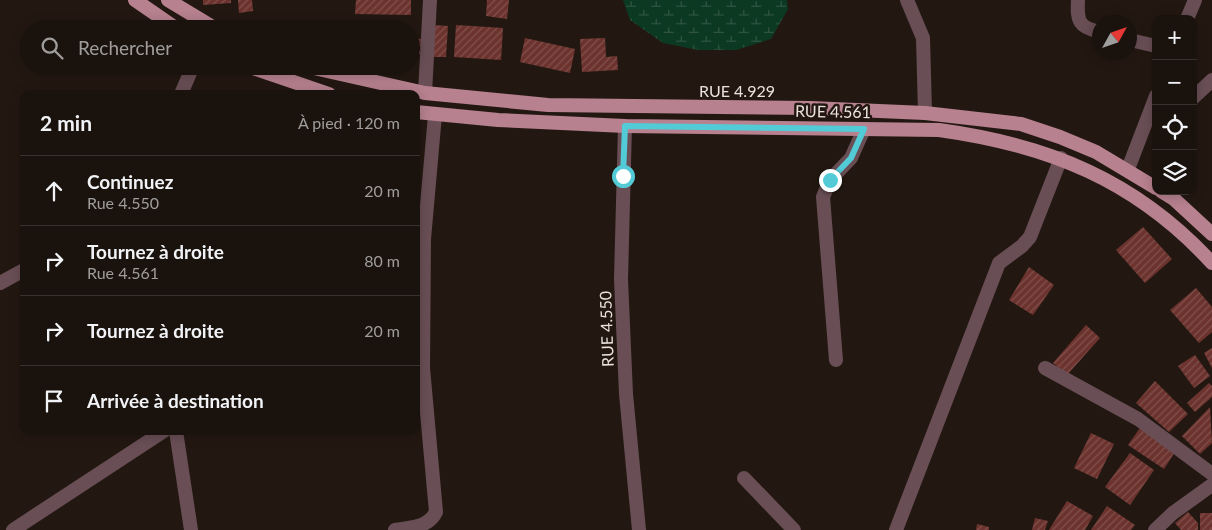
<!DOCTYPE html>
<html lang="fr">
<head>
<meta charset="utf-8">
<style>
  body { margin:0; font-family:Lato,sans-serif; background:#231b16; color:#f1f3f6 }
  .controls { position:absolute; right:15px; top:15px; display:grid; overflow:hidden; border-radius:10px; box-shadow:0 2px 12px #0003 }
  .controls button { width:45px; height:45px; display:grid; place-items:center; padding:0; border:0; border-bottom:1px solid #38322e; background:#1a120d; color:#f1f3f6; font:25px sans-serif }
  .compass { position:absolute; left:1092px; top:15px; width:45px; height:45px; border-radius:50%; background:#1a120d; box-shadow:0 2px 12px #0003; rotate:50deg }
  .stop { position:absolute; width:15px; height:15px; margin:-11px; border:4px solid #52cbd7; border-radius:50%; background:#fff }
  .stop.end { background:#52cbd7; border-color:#fff; box-shadow:0 1px 5px #0008 }
  .list { margin:0; padding:0; list-style:none }
  h2 { display:flex; justify-content:space-between; align-items:center; height:65px; margin:0; padding:0 20px; font-size:21px }
  h2 small { font-size:16px; font-weight:400; color:#9f9e9d }
  .list li { display:grid; grid-template-columns:32px 1fr auto; gap:15px; align-items:center; box-sizing:border-box; height:70px; padding:0 20px; border-top:1px solid #38322e }
  .list b { display:block; font-size:19px; white-space:nowrap }
  .list p { margin:0; font-size:16px; white-space:nowrap; color:#9f9e9d }
  .list em { font-size:16px; font-style:normal; color:#9f9e9d }
  .icon { flex:none; width:28px; height:28px; fill:none; stroke:currentColor; stroke-width:2; stroke-linecap:round; stroke-linejoin:round }
  .map { position:relative; flex:none; width:1212px; height:530px; overflow:hidden }
  .search { position:absolute; background:#1a120d; box-shadow:0 2px 12px #0003; left:20px; top:20px; width:400px; height:55px; display:flex; align-items:center; gap:12px; box-sizing:border-box; padding:0 18px; border-radius:28px; color:#9f9e9d; font-size:19px }
  .panel { position:absolute; background:#1a120d; box-shadow:0 2px 12px #0003; left:20px; top:90px; width:400px; height:345px; border-radius:10px }
  .map>svg:first-child { display:block }
</style>
</head>
<body>
<div class="map">
<svg width="1212" height="530" viewBox="0 0 1212 530">
  <defs>
    <pattern id="wetland-marsh" width="20" height="14" patternUnits="userSpaceOnUse" patternTransform="scale(1.25)"><rect width="20" height="14" fill="#0c3922"/><path d="M1 5h8M5 5V1M11 12h8M15 12V8" fill="none" stroke="#305542"/></pattern>
    <pattern id="building-hatch" width="6" height="6" patternUnits="userSpaceOnUse" patternTransform="scale(1.25)"><rect width="6" height="6" fill="#6c332e"/><path d="M-1 1l2-2M0 6l6-6M5 7l2-2" fill="none" stroke="#81504c"/></pattern>
  </defs>
  <rect width="100%" height="100%" fill="#231811"/>
  <polygon fill="url(#wetland-marsh)" points="623,0 787,0 788,9 771,39 736,50 698,50 663,43 630,20"/>
  <g fill="url(#building-hatch)">
    <polygon points="203,0 231,0 231,3 203,5"/>
    <polygon points="238,0 252,0 253,11 239,13"/>
    <polygon points="356,0 411,0 411,15 355,14"/>
    <polygon points="487,0 509,0 507,19 486,16"/>
    <polygon points="433,25 448,26 446,57 431,57"/>
    <polygon points="456,25 503,28 501,60 454,57"/>
    <polygon points="411,38 421,39 420,54 411,54"/>
    <polygon points="525,38 575,49 570,73 520,62"/>
    <polygon points="605,38 606,57 617,56 618,70 582,72 580,39"/>
    <polygon points="1143,227 1172,259 1145,283 1116,250"/>
    <polygon points="1029,267 1054,285 1033,315 1009,300"/>
    <polygon points="1196,288 1212,307 1212,332 1199,343 1170,310"/>
    <polygon points="1086,325 1100,338 1067,375 1053,363"/>
    <polygon points="1212,348 1212,368 1204,353"/>
    <polygon points="1195,355 1210,376 1194,388 1178,366"/>
    <polygon points="1155,381 1188,414 1169,432 1136,403"/>
    <polygon points="1209,383 1212,386 1212,397 1195,412 1187,403"/>
    <polygon points="1210,407 1212,443 1200,454 1182,436"/>
    <polygon points="1140,428 1175,452 1164,469 1128,445"/>
    <polygon points="1091,433 1114,444 1097,479 1074,468"/>
    <polygon points="1130,453 1154,470 1130,505 1105,487"/>
    <polygon points="1067,501 1093,516 1085,530 1049,530"/>
    <polygon points="1107,506 1135,525 1131,530 1091,530"/>
    <polygon points="1188,512 1198,523 1198,530 1181,530 1175,523"/>
    <rect x="1200" y="513" width="12" height="17"/>
    <polygon points="1035,518 1048,521 1045,530 1032,530"/>
    <polygon points="977,524 989,527 989,530 976,530"/>
  </g>
  <g fill="none" stroke-linecap="round" stroke-linejoin="round">
    <g stroke="#694e55" stroke-width="14">
      <polyline points="907,0 923,38 925,113"/>
      <path d="M1078,0C1077,21 1078,27 1100,32"/>
      <polyline points="1187,19 1195,0"/>
      <polyline points="1130,40 1156,46"/>
      <polyline points="425,93 430,0"/>
      <polyline points="181,94 193,66"/>
      <polyline points="1193,98 1212,80"/>
      <polyline points="625,126 621,279 626,394 639,530"/>
      <polyline points="1128,169 1156,96"/>
      <polyline points="0,283 24,270"/>
      <polyline points="836,360 823,197 830,180 851,158 864,129"/>
      <polyline points="1045,368 1138,419 1212,474"/>
      <polyline points="176,431 191,530"/>
      <polyline points="744,478 794,530"/>
      <polyline points="13,530 164,431"/>
      <path d="M395,530C411,527 428,528 436,512L423,368L424,239L435,115"/>
      <polyline points="896,530 999,263 1022,246 1030,237 1061,158"/>
      <polyline points="1155,530 1173,513 1212,485"/>
    </g>
    <g stroke="#b7818f" stroke-width="14">
      <polyline points="135,0 177,29"/>
      <polyline points="168,0 216,29"/>
      <polyline points="247,66 329,94"/>
      <polyline points="305,66 425,93 548,105 810,108 925,113 1021,124 1060,137 1096,152 1156,188"/>
      <path d="M416,112L498,120L625,126L939,130C1048,145 1136,180 1212,263"/>
      <polyline points="1161,191 1174,199 1212,234"/>
    </g>
  </g>
  <g fill="none" stroke-linecap="round" stroke-linejoin="round">
    <polyline stroke="#52cbd7" stroke-width="6" points="623,176 625,126 864,129 851,158 830,180"/>
  </g>
  <g text-anchor="middle" dominant-baseline="central" stroke-width="5" stroke-linejoin="round" paint-order="stroke">
    <g font-size="16" fill="#ebe2dd" stroke="#231811">
      <text x="737" y="90">RUE 4.929</text>
      <text transform="translate(833 111) rotate(1)">RUE 4.561</text>
      <text transform="translate(606 329) rotate(-92)">RUE 4.550</text>
    </g>
  </g>
</svg>
<div class="controls">
<button>+</button>
<button>−</button>
<button><svg class="icon" aria-label="locate" viewBox="0 0 24 24"><circle cx="12" cy="12" r="6"/><path d="M12 2v4M12 18v4M2 12h4M18 12h4"/></svg></button>
<button><svg class="icon" aria-label="layers" viewBox="0 0 24 24"><path d="M12 4l9 5-9 5-9-5zM3 14l9 5 9-5"/></svg></button>
</div>
<svg class="compass" viewBox="-18 -18 36 36"><path d="M0-13l5 13h-10z" fill="#e53935"/><path d="M0 13l5-13h-10z" fill="#9f9e9d"/></svg>
<div class="stop" style="left:623px;top:176px"></div>
<div class="stop end" style="left:830px;top:180px"></div>
<div class="search"><svg class="icon" aria-label="search" viewBox="0 0 24 24"><circle cx="10" cy="10" r="6"/><path d="M15 15l6 6"/></svg>Rechercher</div>
<section class="panel">
<h2>2 min<small>À pied · 120 m</small></h2>
<ul class="list">
<li><svg class="icon" aria-label="ahead" viewBox="0 0 24 24"><path d="M12 20V5M6 11l6-6 6 6"/></svg><div><b>Continuez</b><p>Rue 4.550</p></div><em>20 m</em></li>
<li><svg class="icon" aria-label="right" viewBox="0 0 24 24"><path d="M7 20v-9h11M14 6l5 5-5 5"/></svg><div><b>Tournez à droite</b><p>Rue 4.561</p></div><em>80 m</em></li>
<li><svg class="icon" aria-label="right" viewBox="0 0 24 24"><path d="M7 20v-9h11M14 6l5 5-5 5"/></svg><div><b>Tournez à droite</b></div><em>20 m</em></li>
<li><svg class="icon" aria-label="arrive" viewBox="0 0 24 24"><path d="M6 21V4h12l-3 4 3 4H6"/></svg><div><b>Arrivée à destination</b></div></li>
</ul>
</section>
</div>
</body>
</html>
